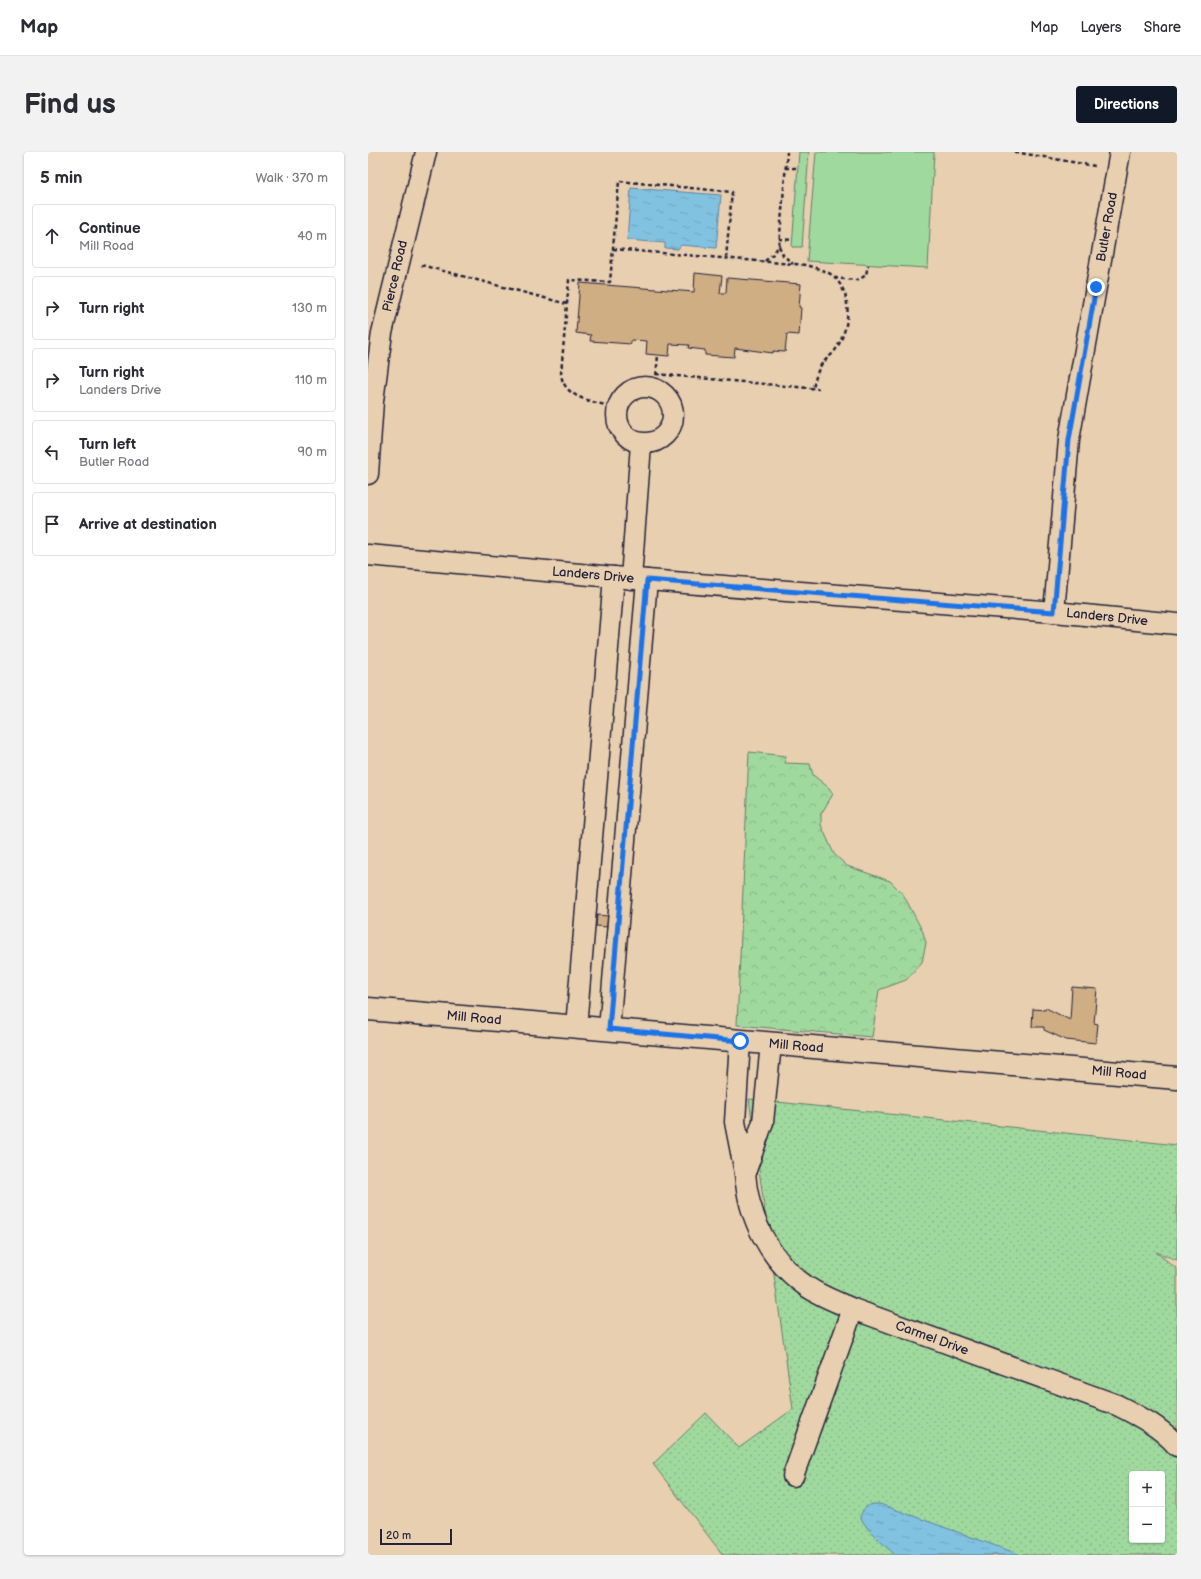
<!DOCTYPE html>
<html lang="en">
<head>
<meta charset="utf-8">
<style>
  body { margin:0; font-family:"Balsamiq Sans",sans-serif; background:#f2f2f3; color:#2b2b33 }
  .controls { position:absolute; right:12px; bottom:12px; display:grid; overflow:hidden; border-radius:4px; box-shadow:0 1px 3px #0004 }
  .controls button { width:36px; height:36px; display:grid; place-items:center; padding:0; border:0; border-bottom:1px solid #e1e1e2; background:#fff; color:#2b2b33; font:20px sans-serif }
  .scale { position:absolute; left:12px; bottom:10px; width:72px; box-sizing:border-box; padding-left:4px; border:2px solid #22223b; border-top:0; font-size:11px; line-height:14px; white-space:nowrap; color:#22223b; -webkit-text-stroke:3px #e8cfb0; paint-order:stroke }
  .stop { position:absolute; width:12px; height:12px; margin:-9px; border:3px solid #1a73e8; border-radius:50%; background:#fff }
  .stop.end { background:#1a73e8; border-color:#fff; box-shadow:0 1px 4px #0008 }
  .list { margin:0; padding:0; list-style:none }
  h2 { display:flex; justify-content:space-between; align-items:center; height:52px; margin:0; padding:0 16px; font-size:17px }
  h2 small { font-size:13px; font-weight:400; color:#7c7c81 }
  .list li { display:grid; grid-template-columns:26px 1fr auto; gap:12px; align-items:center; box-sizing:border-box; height:64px; margin:0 8px 8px; padding:0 8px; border:1px solid #e1e1e2; border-radius:4px }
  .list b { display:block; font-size:15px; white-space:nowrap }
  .list p { margin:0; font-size:13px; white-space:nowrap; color:#7c7c81 }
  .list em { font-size:13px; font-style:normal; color:#7c7c81 }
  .icon { flex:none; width:22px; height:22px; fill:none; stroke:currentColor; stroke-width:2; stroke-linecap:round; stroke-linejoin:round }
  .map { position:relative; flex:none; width:809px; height:1403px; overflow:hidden; border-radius:4px }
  header { display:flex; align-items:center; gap:24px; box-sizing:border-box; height:56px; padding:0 20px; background:#fff; border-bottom:1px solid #e1e1e2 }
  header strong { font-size:19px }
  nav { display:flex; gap:22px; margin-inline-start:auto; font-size:14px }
  .intro { display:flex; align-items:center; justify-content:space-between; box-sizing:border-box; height:96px; padding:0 24px }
  h1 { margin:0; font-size:28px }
  .button { padding:10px 18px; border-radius:4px; background:#111827; color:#fff; font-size:14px; font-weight:700 }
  main { display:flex; gap:24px; padding:0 24px }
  aside { flex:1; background:#fff; border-radius:4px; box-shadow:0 1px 3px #0004 }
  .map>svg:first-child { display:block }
</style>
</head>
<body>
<header>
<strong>Map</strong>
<nav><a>Map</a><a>Layers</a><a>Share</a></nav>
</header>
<div class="intro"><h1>Find us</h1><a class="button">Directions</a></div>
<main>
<aside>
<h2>5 min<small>Walk · 370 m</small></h2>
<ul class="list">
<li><svg class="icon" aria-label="ahead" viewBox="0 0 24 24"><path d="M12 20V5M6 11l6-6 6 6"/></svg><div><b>Continue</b><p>Mill Road</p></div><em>40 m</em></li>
<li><svg class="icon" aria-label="right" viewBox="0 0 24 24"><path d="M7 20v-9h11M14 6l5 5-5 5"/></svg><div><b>Turn right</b></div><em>130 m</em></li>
<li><svg class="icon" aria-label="right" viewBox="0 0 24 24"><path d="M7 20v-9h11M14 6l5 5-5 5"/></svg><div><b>Turn right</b><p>Landers Drive</p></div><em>110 m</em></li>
<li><svg class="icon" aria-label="left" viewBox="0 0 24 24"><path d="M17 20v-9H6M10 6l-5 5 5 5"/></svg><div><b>Turn left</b><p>Butler Road</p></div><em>90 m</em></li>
<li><svg class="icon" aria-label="arrive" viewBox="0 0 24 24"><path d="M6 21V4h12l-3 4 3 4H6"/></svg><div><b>Arrive at destination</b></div></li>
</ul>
</aside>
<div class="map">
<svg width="809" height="1403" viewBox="0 0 809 1403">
  <defs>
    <pattern id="grass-dots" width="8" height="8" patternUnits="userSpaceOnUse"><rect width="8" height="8" fill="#a0d99e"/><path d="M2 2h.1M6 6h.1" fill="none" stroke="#8aba89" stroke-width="1.8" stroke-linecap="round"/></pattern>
    <pattern id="forest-crowns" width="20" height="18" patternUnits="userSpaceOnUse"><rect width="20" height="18" fill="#a0d99e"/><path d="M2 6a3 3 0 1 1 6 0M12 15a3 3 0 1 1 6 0" fill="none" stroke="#8aba89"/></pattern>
    <pattern id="water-ripples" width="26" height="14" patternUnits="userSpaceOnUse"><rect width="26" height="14" fill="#81c2e1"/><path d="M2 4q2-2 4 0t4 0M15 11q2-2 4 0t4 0" fill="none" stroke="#6fa6c2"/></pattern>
  </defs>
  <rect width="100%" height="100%" fill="#e8cfb0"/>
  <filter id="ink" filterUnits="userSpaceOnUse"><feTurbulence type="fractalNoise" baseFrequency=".025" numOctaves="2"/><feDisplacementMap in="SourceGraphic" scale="8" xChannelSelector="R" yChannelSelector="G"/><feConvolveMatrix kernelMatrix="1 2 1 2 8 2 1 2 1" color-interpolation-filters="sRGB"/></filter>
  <g filter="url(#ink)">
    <path fill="url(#grass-dots)" stroke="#617e6c" fill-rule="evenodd" d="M381,947L809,993V1108L788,1100L809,1117V1403H355L285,1312L338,1261L371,1296L425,1257ZM764,1322H794V1388H764Z"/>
    <polygon fill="url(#forest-crowns)" stroke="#617e6c" points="381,600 418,604 417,611 442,612 445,623 461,636 465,642 453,662 453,673 466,702 479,714 522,729 535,742 555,780 558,791 554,810 538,828 511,838 504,885 369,873"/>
    <g fill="#a0d99e" stroke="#617e6c">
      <polygon points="431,0 441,0 434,95 424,95"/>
      <polygon points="448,0 566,0 560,116 439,109"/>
    </g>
    <g fill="url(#water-ripples)" stroke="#5b829f">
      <polygon points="263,36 353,43 348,96 313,93 310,97 297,96 297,91 259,88"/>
      <path d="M505,1352H512L653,1403H527C515,1391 500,1380 492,1365C495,1357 498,1354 505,1352Z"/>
    </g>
    <g fill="#d0ae83" stroke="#22223b">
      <polygon points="327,121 354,124 352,141 358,141 359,126 433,132 431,155 433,156 431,183 419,182 417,200 405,199 405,201 367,196 366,205 337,203 337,198 320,196 321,193 302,192 301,204 278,202 279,189 263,188 263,192 222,189 223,183 208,181 212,131 326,140"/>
      <polygon points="229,763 240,764 239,775 228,774"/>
      <polygon points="704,835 729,837 726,871 730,872 728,891 698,888 676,878 676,875 664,875 665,857 677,858 678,856 702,868"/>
    </g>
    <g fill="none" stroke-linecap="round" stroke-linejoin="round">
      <g stroke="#22223b" stroke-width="23">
        <g id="street">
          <circle cx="277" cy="263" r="28"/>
          <polyline points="0,322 5,249 14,181 58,0"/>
          <polyline points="0,403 279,428 686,460 809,472"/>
          <polyline points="263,427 273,292"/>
          <polyline points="686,460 701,288 752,0"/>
          <polyline points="208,875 246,425"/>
          <polyline points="241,877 279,428"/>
          <polyline points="372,889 367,970 377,1021 395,970 403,892"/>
          <path d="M377,1021C380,1065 401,1108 438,1134C452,1144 469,1150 485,1157L749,1253C771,1264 793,1275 809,1294"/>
          <polyline points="425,1324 485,1157"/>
        </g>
      </g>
      <g stroke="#22223b" stroke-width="25">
        <polyline id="secondary" points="0,857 809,926"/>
      </g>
      <g stroke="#22223b" stroke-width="2.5" stroke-dasharray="4 3" stroke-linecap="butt">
        <polyline points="647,0 727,14"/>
        <polyline points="417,16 430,16"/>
        <polyline points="411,87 424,88"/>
        <polyline points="411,94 415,103 425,112"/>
        <path d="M245,97L438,113C446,116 457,118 464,123C486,142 482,175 468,197C464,204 455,208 452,215C448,222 447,229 445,236"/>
        <polyline points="397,109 405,102 411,94 419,0"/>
        <polyline points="53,113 199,152"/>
        <polyline points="466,126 488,128 492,127 498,123 500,113"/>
        <polyline points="288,222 451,237"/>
        <polyline points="287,237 290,203"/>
        <path d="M249,256C229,250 196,248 193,222L201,128L242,130L251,29L364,40L358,106"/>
      </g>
      <use href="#street" stroke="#e8cfb0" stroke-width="20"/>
      <use href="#secondary" stroke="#e8cfb0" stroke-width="22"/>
    </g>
  </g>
  <g fill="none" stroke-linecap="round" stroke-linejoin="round" filter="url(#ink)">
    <polyline stroke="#1a73e8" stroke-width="5" points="372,889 241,877 279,428 686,460 701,288 728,135"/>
  </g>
  <g text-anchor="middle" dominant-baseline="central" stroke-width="3" stroke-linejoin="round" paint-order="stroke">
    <g font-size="13" fill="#22223b" stroke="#e8cfb0">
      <text transform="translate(739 75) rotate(-80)">Butler Road</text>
      <text transform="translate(27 124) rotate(-77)">Pierce Road</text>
      <text transform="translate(225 423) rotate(5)">Landers Drive</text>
      <text transform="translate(739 465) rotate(6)">Landers Drive</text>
      <text transform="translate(106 866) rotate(5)">Mill Road</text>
      <text transform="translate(428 894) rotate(5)">Mill Road</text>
      <text transform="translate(751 921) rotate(5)">Mill Road</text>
      <text transform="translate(564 1186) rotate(20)">Carmel Drive</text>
    </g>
  </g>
</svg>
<div class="controls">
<button>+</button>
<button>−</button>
</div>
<div class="scale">20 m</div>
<div class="stop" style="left:372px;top:889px"></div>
<div class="stop end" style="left:728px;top:135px"></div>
</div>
</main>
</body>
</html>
